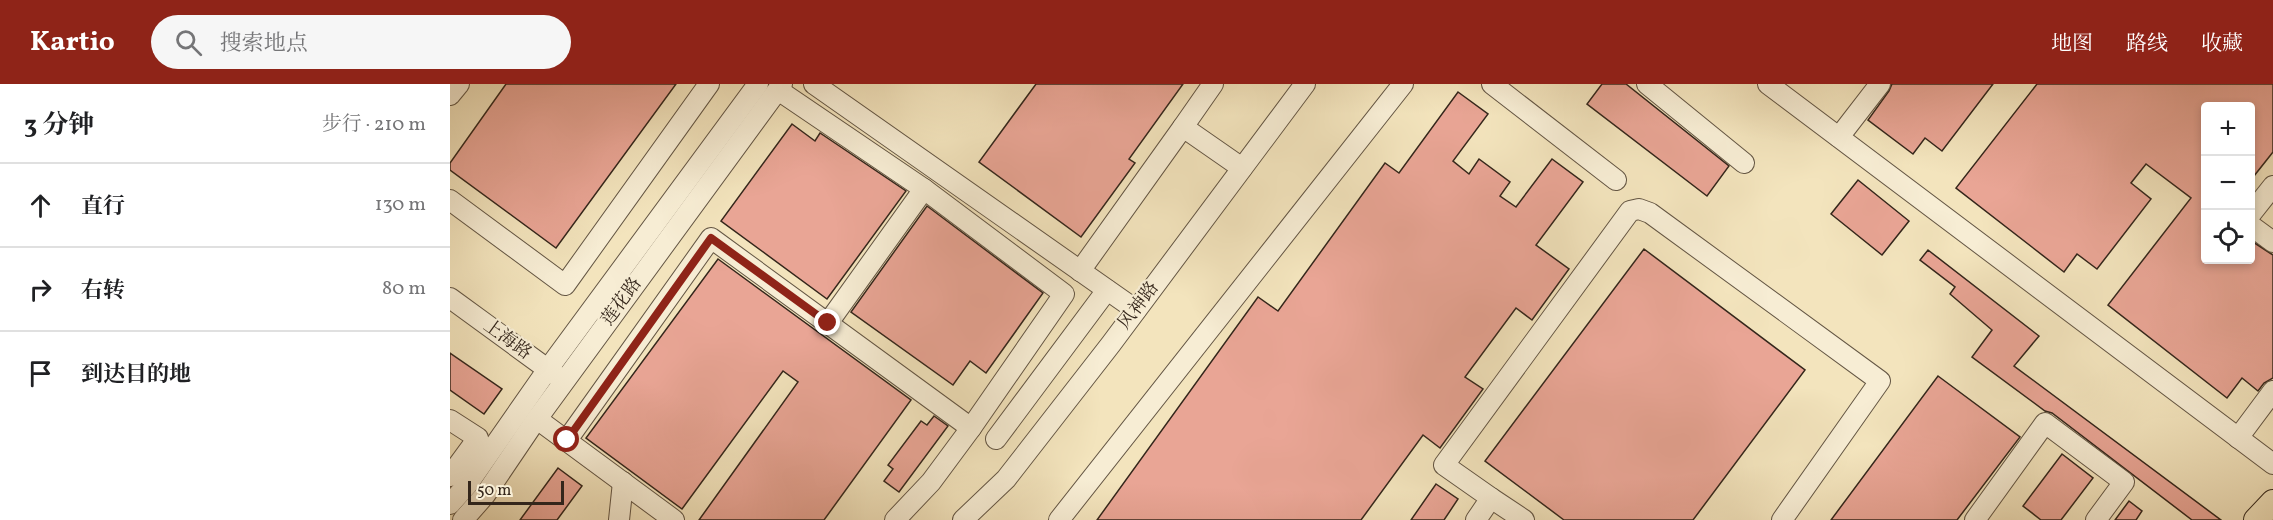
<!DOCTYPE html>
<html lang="zh">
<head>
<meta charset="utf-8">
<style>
  body { margin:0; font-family:Vollkorn,"Noto Serif SC",serif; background:#f6f6f6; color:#202124 }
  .controls { position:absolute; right:18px; top:18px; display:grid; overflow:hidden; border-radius:6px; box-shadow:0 3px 9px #0003 }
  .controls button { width:54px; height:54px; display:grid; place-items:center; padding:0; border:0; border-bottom:2px solid #e0e0e0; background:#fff; color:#202124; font:30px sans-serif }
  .scale { position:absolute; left:18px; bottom:15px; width:96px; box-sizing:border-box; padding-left:6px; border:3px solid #34261b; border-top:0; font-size:16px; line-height:21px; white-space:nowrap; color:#34261b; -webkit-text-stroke:4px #f7edd4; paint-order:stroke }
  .stop { position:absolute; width:18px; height:18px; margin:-14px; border:4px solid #8f2418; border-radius:50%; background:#fff }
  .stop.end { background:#8f2418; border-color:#fff; box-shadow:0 2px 6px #0008 }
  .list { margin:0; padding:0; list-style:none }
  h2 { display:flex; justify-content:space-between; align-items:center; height:78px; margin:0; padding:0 24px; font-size:26px }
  h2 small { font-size:20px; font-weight:400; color:#757577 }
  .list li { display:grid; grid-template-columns:39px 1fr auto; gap:18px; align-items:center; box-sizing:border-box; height:84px; padding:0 24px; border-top:2px solid #e0e0e0 }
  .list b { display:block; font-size:22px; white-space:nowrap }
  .list em { font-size:20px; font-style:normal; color:#757577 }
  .icon { flex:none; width:33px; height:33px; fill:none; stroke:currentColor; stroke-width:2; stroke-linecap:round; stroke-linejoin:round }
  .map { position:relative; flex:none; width:1823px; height:436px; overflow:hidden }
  header { display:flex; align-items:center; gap:36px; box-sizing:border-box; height:84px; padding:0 30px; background:#8f2418; color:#fff }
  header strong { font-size:28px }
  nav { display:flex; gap:33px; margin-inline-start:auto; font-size:21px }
  .search { width:420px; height:54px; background:#f6f6f6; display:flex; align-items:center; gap:15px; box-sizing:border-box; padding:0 21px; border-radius:33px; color:#757577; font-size:22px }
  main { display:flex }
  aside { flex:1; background:#fff }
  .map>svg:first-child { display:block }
</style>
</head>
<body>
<header>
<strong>Kartio</strong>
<div class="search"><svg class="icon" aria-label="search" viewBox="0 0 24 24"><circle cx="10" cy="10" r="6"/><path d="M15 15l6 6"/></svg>搜索地点</div>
<nav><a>地图</a><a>路线</a><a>收藏</a></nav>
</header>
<main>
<aside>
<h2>3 分钟<small>步行 · 210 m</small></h2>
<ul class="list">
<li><svg class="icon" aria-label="ahead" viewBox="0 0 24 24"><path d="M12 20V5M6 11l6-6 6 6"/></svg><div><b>直行</b></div><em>130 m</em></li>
<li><svg class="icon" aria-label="right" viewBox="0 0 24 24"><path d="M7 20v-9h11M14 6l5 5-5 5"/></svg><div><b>右转</b></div><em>80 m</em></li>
<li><svg class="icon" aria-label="arrive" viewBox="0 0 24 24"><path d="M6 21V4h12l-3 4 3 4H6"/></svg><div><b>到达目的地</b></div></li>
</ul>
</aside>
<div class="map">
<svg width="1823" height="436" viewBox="0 0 1823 436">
  <rect width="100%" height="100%" fill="#f3e4bd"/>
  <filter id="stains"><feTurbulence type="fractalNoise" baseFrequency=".00333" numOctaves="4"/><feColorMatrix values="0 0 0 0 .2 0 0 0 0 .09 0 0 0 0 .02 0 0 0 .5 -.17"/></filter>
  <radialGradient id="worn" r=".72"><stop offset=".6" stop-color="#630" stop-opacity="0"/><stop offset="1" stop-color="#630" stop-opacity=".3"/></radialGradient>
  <g fill="#e9a595" stroke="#34261b" stroke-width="1.5">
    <polygon points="56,0 226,0 106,164 0,86 0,79"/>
    <polygon points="586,0 733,0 679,75 685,79 631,153 529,78"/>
    <polygon points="1152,0 1176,0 1279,82 1257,112 1137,20"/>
    <polygon points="1442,0 1543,0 1492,67 1475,54 1463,70 1418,36 1439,7"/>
    <polygon points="1587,0 1823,0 1823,68 1800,97 1800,22 1755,22 1755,176 1800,176 1800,156 1823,171 1823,294 1814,299 1808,307 1792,294 1777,314 1658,221 1741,114 1696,80 1681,99 1701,115 1647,185 1627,170 1614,188 1506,104"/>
    <polygon points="1008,8 1038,30 1003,77 1019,90 1029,75 1060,98 1050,112 1066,123 1102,75 1133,98 1086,161 1119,185 1082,236 1066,224 1015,293 1033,305 990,364 973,351 911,436 647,436 808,213 828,227 935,79 949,89"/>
    <polygon points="342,40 365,57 370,49 456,107 377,215 271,137"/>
    <polygon points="1408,96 1459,137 1432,171 1381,130"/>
    <polygon points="477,122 593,209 536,289 520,277 503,301 401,228"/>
    <polygon points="1194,165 1355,286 1243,436 1114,436 1035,377"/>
    <polygon points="1478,166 1589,252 1564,282 1771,436 1742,436 1602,329 1595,327 1522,273 1542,246 1500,210 1505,203 1470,176"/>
    <polygon points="268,175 461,316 374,436 249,436 348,298 333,287 232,425 136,354"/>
    <polygon points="0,269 52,305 34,330 0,306"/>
    <polygon points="1488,292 1570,353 1507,436 1381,436"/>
    <polygon points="484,332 498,342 449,408 434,397 443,385 438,381 471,337 477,341"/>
    <polygon points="1612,370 1643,394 1611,436 1591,436 1573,422"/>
    <polygon points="108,384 132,402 107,436 70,436"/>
    <polygon points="986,400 1008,415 994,436 961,436"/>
    <polygon points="1679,417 1692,427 1686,436 1665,436"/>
  </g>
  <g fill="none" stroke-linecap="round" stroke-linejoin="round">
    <g stroke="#645644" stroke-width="22">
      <g id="minor">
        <polyline points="364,0 686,226"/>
        <polyline points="1042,0 1166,96"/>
        <polyline points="1197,0 1294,79"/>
        <polyline points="1318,0 1823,380"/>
        <polyline points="328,6 474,105 378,239"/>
        <polyline points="0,11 9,0"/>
        <polyline points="733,43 763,0"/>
        <polyline points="1389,53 1430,0"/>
        <polyline points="474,105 614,210 521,344"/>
        <polyline points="0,116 115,201 259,0"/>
        <polyline points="1800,131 1823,102"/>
        <polyline points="1800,141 1823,158"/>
        <polyline points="630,187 733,43 792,84"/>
        <polyline points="0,214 107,292"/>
        <polyline points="87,335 224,436"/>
        <polyline points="0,336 28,354 0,392"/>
        <polyline points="1788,354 1823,307"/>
        <polyline points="546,355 657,206"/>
        <polyline points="117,356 261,154 521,344 481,398 445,436"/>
        <polyline points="1041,414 1074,436"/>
        <polyline points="0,420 17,401 98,285 308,0"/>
        <polyline points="13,436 35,411 81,343 332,0"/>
        <polyline points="169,436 173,398"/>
        <polyline points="513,436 556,395 661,260 855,0"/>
        <polyline points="609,436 953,0"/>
        <polyline points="1026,436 1041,414 994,381 1180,127 1189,125 1200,129 1430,297 1332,436"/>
        <polyline points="1525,436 1595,339 1674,398 1646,436"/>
      </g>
    </g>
    <g stroke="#34261b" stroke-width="26">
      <polyline id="major" points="1806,436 1823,418"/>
    </g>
    <use href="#minor" stroke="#f7edd4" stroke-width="20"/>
    <use href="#major" stroke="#f3e4bd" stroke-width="24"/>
  </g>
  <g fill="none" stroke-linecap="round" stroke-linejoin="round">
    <polyline stroke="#8f2418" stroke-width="8" points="117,356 261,154 378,239"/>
  </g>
  <g text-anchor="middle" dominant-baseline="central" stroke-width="4.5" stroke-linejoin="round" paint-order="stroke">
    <g font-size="18" fill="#34261b" stroke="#f7edd4">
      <text transform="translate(172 218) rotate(-54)">莲花路</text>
      <text transform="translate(689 222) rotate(-53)">风神路</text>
      <text transform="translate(57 256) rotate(36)">上海路</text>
    </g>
  </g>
  <rect width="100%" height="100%" filter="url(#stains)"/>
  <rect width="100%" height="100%" fill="url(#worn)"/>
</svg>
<div class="controls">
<button>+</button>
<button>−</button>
<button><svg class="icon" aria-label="locate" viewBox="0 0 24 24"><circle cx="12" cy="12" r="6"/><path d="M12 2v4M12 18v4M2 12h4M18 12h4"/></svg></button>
</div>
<div class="scale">50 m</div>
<div class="stop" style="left:117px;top:356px"></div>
<div class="stop end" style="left:378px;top:239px"></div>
</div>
</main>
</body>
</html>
